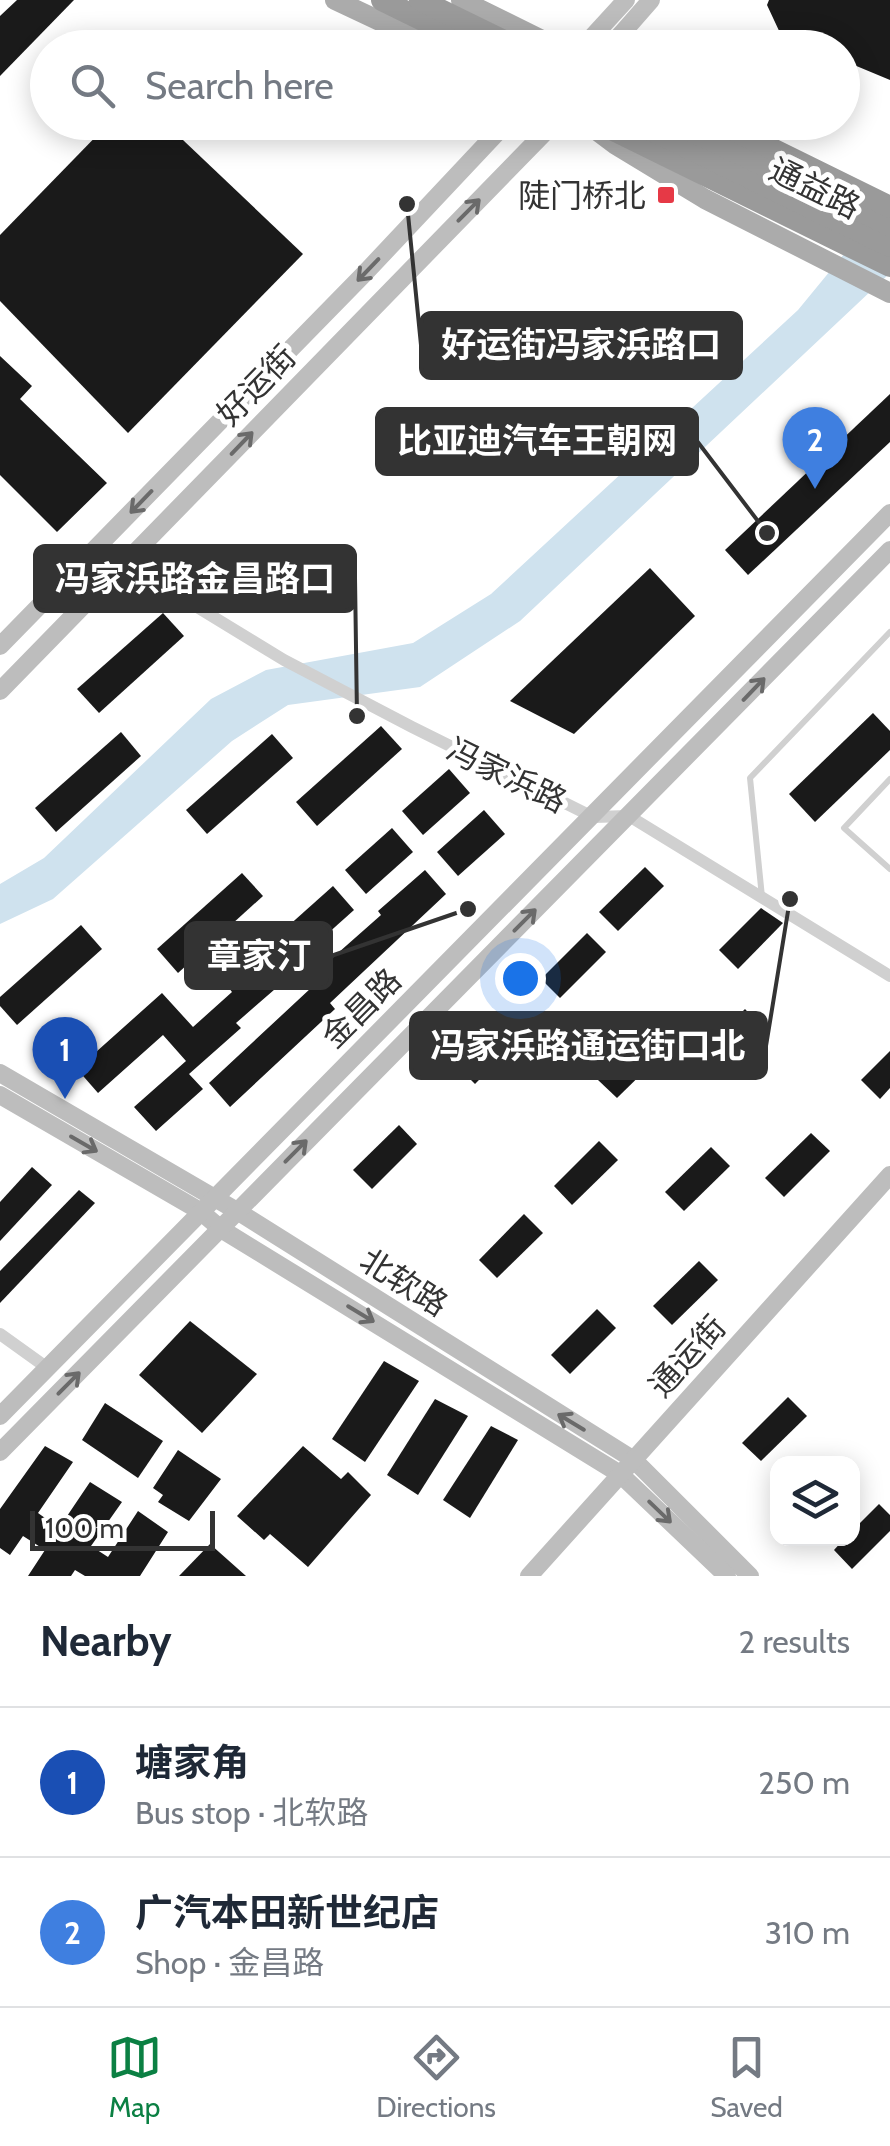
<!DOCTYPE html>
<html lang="en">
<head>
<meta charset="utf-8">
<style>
  body { margin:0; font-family:Cabin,"Noto Sans SC",sans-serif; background:#f2f2f3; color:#1f2937 }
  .controls { position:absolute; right:30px; bottom:30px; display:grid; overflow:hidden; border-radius:20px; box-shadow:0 5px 25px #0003 }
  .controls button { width:90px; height:90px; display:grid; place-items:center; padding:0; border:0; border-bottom:2px solid #e0e1e3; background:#fff; color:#1f2937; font:50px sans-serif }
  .scale { position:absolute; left:30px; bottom:25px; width:185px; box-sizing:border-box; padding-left:10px; border:5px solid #333; border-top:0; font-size:28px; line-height:35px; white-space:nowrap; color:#333; -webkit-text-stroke:8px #fff; paint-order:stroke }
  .you { position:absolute; left:520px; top:978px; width:35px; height:35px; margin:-25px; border:8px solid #fff; border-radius:50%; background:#1a73e8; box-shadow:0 0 0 15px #1a73e833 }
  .badge { display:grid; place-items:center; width:65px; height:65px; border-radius:50%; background:#0b8043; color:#fff; font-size:32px; font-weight:700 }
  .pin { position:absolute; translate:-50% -82px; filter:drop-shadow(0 2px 5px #0008) }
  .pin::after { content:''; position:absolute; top:52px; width:35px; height:30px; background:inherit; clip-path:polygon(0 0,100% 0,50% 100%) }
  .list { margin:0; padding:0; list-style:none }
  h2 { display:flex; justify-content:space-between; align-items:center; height:130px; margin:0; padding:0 40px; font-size:42px }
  h2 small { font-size:32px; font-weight:400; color:#747a83 }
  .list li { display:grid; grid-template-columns:65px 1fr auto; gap:30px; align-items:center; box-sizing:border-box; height:150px; padding:0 40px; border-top:2px solid #e0e1e3 }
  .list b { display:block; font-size:38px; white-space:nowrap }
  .list p { margin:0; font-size:32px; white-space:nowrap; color:#747a83 }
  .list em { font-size:32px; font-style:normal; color:#747a83 }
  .icon { flex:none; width:55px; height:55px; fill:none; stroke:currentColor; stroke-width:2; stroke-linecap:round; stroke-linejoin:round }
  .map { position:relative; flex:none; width:890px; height:1576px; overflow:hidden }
  .search { position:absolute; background:#fff; box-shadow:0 5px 25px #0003; left:30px; right:30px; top:30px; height:110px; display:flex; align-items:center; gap:25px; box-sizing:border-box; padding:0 35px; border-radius:55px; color:#747a83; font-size:38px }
  .sheet { height:430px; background:#fff }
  nav { display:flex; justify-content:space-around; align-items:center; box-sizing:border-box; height:140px; border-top:2px solid #e0e1e3; background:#fff; font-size:28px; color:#747a83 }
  nav a { display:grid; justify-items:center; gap:5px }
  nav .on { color:#0b8043 }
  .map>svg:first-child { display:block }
</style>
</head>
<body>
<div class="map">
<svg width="890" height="1576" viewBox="0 0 890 1576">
  <rect width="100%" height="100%" fill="#fff"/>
  <polygon fill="#cfe2ee" points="890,198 890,273 520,621 420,687 288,705 232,741 53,899 0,924 0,884 44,858 211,699 266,670 413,643 491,594 798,310"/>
  <g fill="#1a1a1a">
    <polygon points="17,0 74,0 0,76 0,16"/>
    <polygon points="769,0 890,0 890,80 842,60 842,48 811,48 781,35 767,5"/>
    <polygon points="110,122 164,122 303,254 128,433 0,301 0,235"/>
    <polygon points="0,356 32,386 20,399 107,483 57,532 0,475"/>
    <polygon points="890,394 890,442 748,575 725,550"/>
    <polygon points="650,568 695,616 574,734 510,701"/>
    <polygon points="163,613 184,636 99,713 77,689"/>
    <polygon points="873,713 890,731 890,750 815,822 789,794"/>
    <polygon points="381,726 402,749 317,826 296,802"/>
    <polygon points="121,732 141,756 56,832 35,808"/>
    <polygon points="272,734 293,758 207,834 186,810"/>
    <polygon points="449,769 470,793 423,835 402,811"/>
    <polygon points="484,810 505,834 458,876 437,852"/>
    <polygon points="392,828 413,852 366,894 345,870"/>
    <polygon points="645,867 664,886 618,931 599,912"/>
    <polygon points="425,870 446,894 330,1003 335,1009 230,1107 209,1083 326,974 321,968 381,915 378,911"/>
    <polygon points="242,873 263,896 178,973 157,949"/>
    <polygon points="333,886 354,910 307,952 286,928"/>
    <polygon points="761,908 783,923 738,969 719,950"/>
    <polygon points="81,925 102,949 17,1025 0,1006 0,997"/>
    <polygon points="587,933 606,952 560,998 541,979"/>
    <polygon points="275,946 297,970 236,1023 241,1028 189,1074 203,1089 156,1131 134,1107 186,1061 163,1035 98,1093 77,1069 162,993 193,1027 232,992 228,987"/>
    <polygon points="745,1009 763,1028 718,1073 699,1054"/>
    <polygon points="502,1019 520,1038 475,1084 456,1065"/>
    <polygon points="644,1034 663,1053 617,1098 598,1080"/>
    <polygon points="890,1051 890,1088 880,1099 861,1080"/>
    <polygon points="399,1125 417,1144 372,1189 353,1170"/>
    <polygon points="811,1133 830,1151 784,1197 765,1178"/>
    <polygon points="599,1141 618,1160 572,1205 554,1186"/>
    <polygon points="711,1147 730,1166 684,1211 665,1192"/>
    <polygon points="32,1167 52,1185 0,1241 0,1202"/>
    <polygon points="79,1190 95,1203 0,1303 0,1271"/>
    <polygon points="524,1214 543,1233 497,1278 479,1260"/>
    <polygon points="699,1261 718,1280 672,1325 653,1306"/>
    <polygon points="597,1309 616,1328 570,1374 551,1355"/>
    <polygon points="190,1321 257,1374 202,1433 139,1375"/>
    <polygon points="384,1361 419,1381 365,1462 332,1439"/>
    <polygon points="788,1397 807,1416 761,1461 742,1443"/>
    <polygon points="435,1399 468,1416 418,1495 387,1475"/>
    <polygon points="105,1403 163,1441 138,1478 82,1440"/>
    <polygon points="491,1426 518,1440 470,1518 443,1500"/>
    <polygon points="45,1446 73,1462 38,1513 59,1528 90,1482 122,1502 91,1546 108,1557 138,1511 168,1532 140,1576 85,1576 75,1570 71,1576 28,1576 45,1550 23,1536 10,1555 0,1548 0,1509"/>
    <polygon points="303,1446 341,1479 348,1472 371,1495 308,1567 270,1534 264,1540 237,1516"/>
    <polygon points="178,1450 221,1479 189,1521 158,1502 163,1495 153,1488"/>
    <polygon points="879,1504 890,1515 890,1531 852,1569 834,1550 845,1538 852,1538 852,1531"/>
    <polygon points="210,1544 246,1576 179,1576"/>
  </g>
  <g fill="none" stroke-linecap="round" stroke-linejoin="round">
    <g stroke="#d0d0d0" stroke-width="6">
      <polyline points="890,779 844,828 890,869"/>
      <polyline points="762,897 750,778 890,632"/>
    </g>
    <g stroke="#d0d0d0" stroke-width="12">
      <polyline points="125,563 284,660 412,727 593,817 629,816 890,976"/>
      <polyline points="0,1334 46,1367"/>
    </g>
    <g stroke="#bdbdbd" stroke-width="18">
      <polyline points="582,48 626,0"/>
      <polyline points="609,48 651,0"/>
      <polyline points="0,646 365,273 507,122"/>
      <polyline points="0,691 555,122"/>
      <polyline points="0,1073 237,1211 634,1460 750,1576"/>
      <polyline points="0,1095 200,1211 221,1229 620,1474 727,1576"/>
      <polyline points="0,1416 890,513"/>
      <polyline points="0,1452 890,550"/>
      <polyline points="529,1576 890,1175"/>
    </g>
    <g stroke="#ababab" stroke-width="20">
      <polyline points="335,0 437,48"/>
      <polyline points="461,0 558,48"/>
      <polyline points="588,124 616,145 705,199 890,293"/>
    </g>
    <g stroke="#9a9a9a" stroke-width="22">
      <polyline points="382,0 480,48"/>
      <polyline points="420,0 518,48"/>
      <polyline points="597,122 890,266"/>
      <polyline points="635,122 890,246"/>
      <polyline points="673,122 890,225"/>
      <polyline points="717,122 890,207"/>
    </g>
  </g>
  <defs><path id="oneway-shaft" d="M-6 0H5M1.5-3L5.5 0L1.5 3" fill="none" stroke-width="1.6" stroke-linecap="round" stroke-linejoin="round" transform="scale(2.5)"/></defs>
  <g stroke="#6a6a6a">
    <use href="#oneway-shaft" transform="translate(469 210) rotate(-45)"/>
    <use href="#oneway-shaft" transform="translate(368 270) rotate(134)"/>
    <use href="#oneway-shaft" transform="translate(242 443) rotate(-46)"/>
    <use href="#oneway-shaft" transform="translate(141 502) rotate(134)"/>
    <use href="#oneway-shaft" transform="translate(754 689) rotate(-46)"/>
    <use href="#oneway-shaft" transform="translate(525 920) rotate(-45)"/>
    <use href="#oneway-shaft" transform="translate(84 1144) rotate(30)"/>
    <use href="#oneway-shaft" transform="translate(296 1151) rotate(-45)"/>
    <use href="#oneway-shaft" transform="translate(361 1314) rotate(31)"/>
    <use href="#oneway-shaft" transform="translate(69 1383) rotate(-45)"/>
    <use href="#oneway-shaft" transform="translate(571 1422) rotate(-149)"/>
    <use href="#oneway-shaft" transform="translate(660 1512) rotate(44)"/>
  </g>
  <rect fill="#e63946" stroke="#fff" stroke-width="4" x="656" y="185" width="20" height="20" rx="5"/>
  <g text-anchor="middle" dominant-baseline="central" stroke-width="10" stroke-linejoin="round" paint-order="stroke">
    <g font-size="32" fill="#333" stroke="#fff">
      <text transform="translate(815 188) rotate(26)">通益路</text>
      <text transform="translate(256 385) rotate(-46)">好运街</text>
      <text transform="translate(507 775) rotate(26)">冯家浜路</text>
      <text transform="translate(361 1008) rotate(-45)">金昌路</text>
      <text transform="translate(404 1282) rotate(32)">北软路</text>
      <text transform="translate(687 1356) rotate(-48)">通运街</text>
    </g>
    <g font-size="32" fill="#333" stroke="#fff" text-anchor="end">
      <text x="646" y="195">陡门桥北</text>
    </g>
  </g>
  <path fill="none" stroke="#333" stroke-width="4" d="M407 204L421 345M767 533L697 441M357 716L355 578M468 909L331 956M790 899L766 1046"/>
  <g fill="#333" stroke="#fff" stroke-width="4">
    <circle cx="407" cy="204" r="10"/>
    <circle cx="767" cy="533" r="10"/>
    <circle cx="357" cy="716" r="10"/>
    <circle cx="468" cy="909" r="10"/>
    <circle cx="790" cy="899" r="10"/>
  </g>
  <g fill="#333" stroke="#333" stroke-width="4">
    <rect x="421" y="313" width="320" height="65" rx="10"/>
    <rect x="377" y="409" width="320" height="65" rx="10"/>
    <rect x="35" y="546" width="320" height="65" rx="10"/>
    <rect x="186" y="923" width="145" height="65" rx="10"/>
    <rect x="411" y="1013" width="355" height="65" rx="10"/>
  </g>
  <g font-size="35" text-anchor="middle" font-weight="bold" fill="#fff">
    <text x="581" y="357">好运街冯家浜路口</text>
    <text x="537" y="453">比亚迪汽车王朝网</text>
    <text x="195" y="591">冯家浜路金昌路口</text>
    <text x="259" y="968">章家汀</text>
    <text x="588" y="1058">冯家浜路通运街口北</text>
  </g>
</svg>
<div class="controls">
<button><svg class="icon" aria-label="layers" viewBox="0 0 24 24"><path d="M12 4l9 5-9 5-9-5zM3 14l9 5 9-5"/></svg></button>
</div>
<div class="scale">100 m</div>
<div class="you"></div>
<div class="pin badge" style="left:65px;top:1099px;background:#1a4fb4">1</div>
<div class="pin badge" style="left:815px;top:489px;background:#3f7fe0">2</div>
<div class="search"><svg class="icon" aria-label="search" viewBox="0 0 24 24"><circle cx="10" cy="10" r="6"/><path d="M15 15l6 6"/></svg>Search here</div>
</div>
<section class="sheet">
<h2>Nearby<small>2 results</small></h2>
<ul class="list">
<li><span class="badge" style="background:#1a4fb4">1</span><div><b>塘家角</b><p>Bus stop · 北软路</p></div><em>250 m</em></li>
<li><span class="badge" style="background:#3f7fe0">2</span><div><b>广汽本田新世纪店</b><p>Shop · 金昌路</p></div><em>310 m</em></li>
</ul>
</section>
<nav>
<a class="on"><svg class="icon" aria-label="map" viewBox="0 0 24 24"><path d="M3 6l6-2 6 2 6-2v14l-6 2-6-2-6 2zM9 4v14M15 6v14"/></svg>Map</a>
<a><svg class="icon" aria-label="directions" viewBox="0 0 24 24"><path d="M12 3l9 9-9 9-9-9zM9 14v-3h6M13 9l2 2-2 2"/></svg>Directions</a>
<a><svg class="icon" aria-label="saved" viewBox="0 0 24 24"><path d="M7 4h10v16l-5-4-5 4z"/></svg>Saved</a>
</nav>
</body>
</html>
